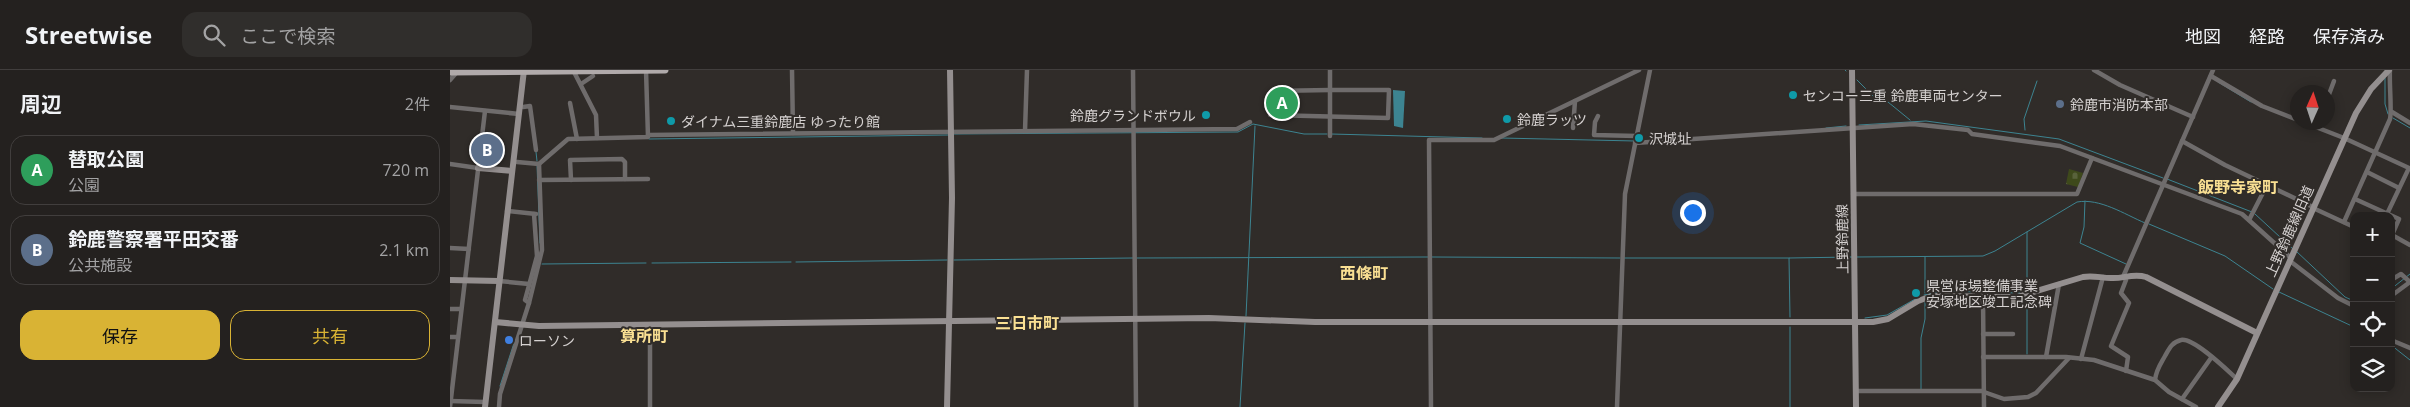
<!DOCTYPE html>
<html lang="ja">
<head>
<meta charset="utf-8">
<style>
  body { margin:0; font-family:"Open Sans","Noto Sans JP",sans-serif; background:#302e2c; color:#f1f3f6 }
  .controls { position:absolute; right:15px; bottom:15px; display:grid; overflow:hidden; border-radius:10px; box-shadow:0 2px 12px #0003 }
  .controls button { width:45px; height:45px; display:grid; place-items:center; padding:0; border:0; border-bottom:1px solid #413e3d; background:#24211f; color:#f1f3f6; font:25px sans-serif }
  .compass { position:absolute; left:1840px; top:15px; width:45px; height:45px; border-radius:50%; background:#24211f; box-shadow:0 2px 12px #0003; rotate:3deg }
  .you { position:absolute; left:1242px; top:142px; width:18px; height:18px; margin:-12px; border:4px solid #fff; border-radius:50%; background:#1a73e8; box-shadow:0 0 0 8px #1a73e833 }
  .badge { display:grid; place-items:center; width:32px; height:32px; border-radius:50%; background:#d9b334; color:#fff; font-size:16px; font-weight:700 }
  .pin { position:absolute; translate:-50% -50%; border:2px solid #fff; box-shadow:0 1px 5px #0006 }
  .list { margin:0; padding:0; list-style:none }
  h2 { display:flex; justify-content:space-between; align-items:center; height:65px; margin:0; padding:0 20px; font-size:21px }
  h2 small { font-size:16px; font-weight:400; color:#a3a3a4 }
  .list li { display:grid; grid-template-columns:32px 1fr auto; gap:15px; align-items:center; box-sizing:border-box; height:70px; margin:0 10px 10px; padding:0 10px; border:1px solid #413e3d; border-radius:15px }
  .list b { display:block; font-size:19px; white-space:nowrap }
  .list p { margin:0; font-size:16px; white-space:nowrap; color:#a3a3a4 }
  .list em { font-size:16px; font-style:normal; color:#a3a3a4 }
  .actions { display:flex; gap:10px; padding:15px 20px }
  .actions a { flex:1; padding:11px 0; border:1px solid #d9b334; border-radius:15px; text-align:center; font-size:18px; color:#d9b334 }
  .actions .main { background:#d9b334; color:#111 }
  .icon { flex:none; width:28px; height:28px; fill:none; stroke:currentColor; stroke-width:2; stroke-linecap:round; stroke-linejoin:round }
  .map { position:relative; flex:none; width:1960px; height:337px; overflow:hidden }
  header { display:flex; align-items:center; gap:30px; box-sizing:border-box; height:70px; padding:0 25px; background:#24211f; border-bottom:1px solid #413e3d }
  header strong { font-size:24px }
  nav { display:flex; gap:28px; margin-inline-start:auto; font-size:18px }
  .search { width:350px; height:45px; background:#302e2c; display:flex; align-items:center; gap:12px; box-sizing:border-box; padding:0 18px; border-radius:15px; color:#a3a3a4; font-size:19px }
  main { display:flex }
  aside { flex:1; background:#24211f }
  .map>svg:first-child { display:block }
</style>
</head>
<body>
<header>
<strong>Streetwise</strong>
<div class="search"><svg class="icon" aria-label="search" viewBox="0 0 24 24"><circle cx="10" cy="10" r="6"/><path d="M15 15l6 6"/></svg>ここで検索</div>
<nav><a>地図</a><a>経路</a><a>保存済み</a></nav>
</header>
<main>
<aside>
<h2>周辺<small>2件</small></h2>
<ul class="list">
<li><span class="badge" style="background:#2e9e5b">A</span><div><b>替取公園</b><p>公園</p></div><em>720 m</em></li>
<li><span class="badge" style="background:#5c6f8a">B</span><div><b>鈴鹿警察署平田交番</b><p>公共施設</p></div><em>2.1 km</em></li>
</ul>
<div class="actions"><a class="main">保存</a><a>共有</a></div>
</aside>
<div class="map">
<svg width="1960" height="337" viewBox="0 0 1960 337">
  <defs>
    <pattern id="cemetery-stones" width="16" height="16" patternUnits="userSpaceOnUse" patternTransform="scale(1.25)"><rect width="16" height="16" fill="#3e491b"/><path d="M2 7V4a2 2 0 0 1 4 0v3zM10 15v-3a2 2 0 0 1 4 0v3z" fill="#59623b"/></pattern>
    <pattern id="park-dots" width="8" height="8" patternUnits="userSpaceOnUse" patternTransform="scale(1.25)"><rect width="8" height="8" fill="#3e491b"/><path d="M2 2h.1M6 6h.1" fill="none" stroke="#59623b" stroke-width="1.8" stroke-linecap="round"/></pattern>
  </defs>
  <rect width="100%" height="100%" fill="#302c29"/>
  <polygon fill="url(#cemetery-stones)" points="1619,99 1633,103 1628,117 1616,114"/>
  <polygon fill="url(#park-dots)" points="825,22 843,22 842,44 822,42"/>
  <polygon fill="#3d8491" points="943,20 955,21 953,58 944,56"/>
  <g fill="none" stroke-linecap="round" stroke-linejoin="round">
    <g stroke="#3d8491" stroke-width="1">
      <polyline points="1395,0 1396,1"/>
      <polyline points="1935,8 1935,34 1938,44"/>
      <polyline points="1407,10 1425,28 1438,32 1460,50"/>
      <polyline points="1768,12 1801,32"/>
      <polyline points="1943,48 1960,58"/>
      <polyline points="1409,55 1476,51 1609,69 1713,108"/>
      <polyline points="1376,58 1396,56"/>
      <polyline points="1575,60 1574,49 1587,11"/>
      <polyline points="504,64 788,62 803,54 854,64 877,64"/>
      <polyline points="881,64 1032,68"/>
      <polyline points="1051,68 1185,71"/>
      <polyline points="199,69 498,65"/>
      <polyline points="86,82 87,91"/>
      <polyline points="87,95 90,173"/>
      <polyline points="1717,109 1802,142"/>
      <polyline points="1635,131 1634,157 1630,173 1676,194"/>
      <polyline points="1805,144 1843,179"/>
      <polyline points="1699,154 1775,186 1823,219"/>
      <polyline points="1846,181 1895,227 1904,231"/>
      <polyline points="982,187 1170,188"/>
      <path d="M1406,187L1533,186L1545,181L1627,132C1650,128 1674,144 1695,153"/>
      <polyline points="1475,187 1475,223"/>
      <polyline points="687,188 978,187"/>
      <polyline points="1174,188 1339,188"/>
      <polyline points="504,190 683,188"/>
      <polyline points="346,192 497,190"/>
      <polyline points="202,193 341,192"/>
      <polyline points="92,194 196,193"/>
      <polyline points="1941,219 1960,204"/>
      <polyline points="1577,221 1577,162"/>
      <polyline points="1829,222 1904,257"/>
      <polyline points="1474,225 1493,221 1570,223"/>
      <polyline points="1577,228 1577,284"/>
      <polyline points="796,246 805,56"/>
      <polyline points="1340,247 1339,188 1402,187"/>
      <polyline points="1415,248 1437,245 1467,228"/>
      <polyline points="1941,275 1960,290"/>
      <polyline points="50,316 65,270"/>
      <polyline points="1471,319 1471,268 1475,249 1475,231"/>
      <polyline points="790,337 795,253"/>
      <polyline points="1340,337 1340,257"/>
    </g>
    <g stroke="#6f6c6c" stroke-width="4.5">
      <polyline points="123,0 146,45 147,68"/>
      <polyline points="342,0 343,63"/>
      <polyline points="683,0 686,337"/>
      <polyline points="880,0 880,66"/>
      <polyline points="1644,0 1670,15 1743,47"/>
      <polyline points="1761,6 1812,36 1848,50"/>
      <polyline points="0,10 7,2"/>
      <polyline points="131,14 143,6"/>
      <polygon points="880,20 939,20 938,48 820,45 822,21"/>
      <polyline points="1878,27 1884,11"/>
      <polyline points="120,33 127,69"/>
      <polyline points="0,37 69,44"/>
      <polyline points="73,37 80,36 86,80"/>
      <polyline points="1942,42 1960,53"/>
      <polyline points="1148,46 1145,52 1144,65 1187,66"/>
      <polyline points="1853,52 1894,68 1959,98 1937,144"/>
      <polyline points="1123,58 1125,31"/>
      <polyline points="575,61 577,0"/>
      <polyline points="198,65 787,59 800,52"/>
      <polyline points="1732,71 1775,95 1863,137"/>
      <polyline points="1185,73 1463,54 1518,60 1522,64 1610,76 1792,144 1841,188"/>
      <polyline points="67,92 89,94 118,69 198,67 196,0"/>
      <polyline points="0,94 28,98"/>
      <polyline points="1917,102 1949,118"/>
      <polyline points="89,110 198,109"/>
      <polyline points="121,110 120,90 172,89 175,92 175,109"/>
      <polyline points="1403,124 1627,124 1642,88"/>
      <polyline points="1905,129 1949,149 1942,165 1960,175"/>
      <polyline points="1863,138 1904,157"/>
      <polyline points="57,141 86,144"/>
      <polyline points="1799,150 1817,115"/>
      <path d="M1894,152L1940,49C1942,41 1939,12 1940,0"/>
      <polyline points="0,178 19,179"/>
      <polyline points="1840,191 1888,228 1904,236"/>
      <polyline points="1941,210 1951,204 1960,212"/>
      <polyline points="49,211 79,214"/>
      <polyline points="1533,226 1534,337"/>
      <polyline points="1941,226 1960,212"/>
      <polyline points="79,233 92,180 89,94"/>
      <polyline points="0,239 11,239"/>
      <polyline points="1904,253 1904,254"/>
      <polyline points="200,255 200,337"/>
      <polyline points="1533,264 1563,264"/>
      <polyline points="0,267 8,267"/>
      <polyline points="1941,270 1960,278"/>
      <polyline points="1533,287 1616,287 1644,290 1705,310 1719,322 1746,337"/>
      <polyline points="1596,287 1609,214"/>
      <polyline points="1631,289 1653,207"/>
      <polyline points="1676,301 1678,287 1661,276 1679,233 1671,223 1676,210 1673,207 1763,0"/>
      <path d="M1705,310C1706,300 1710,295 1715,286C1719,279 1722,272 1731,270C1743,267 1777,300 1787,309"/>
      <polyline points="1406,321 1534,321"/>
      <polyline points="1534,322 1554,329 1578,327 1586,323 1619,288"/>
      <polyline points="1732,329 1761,288"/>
      <polyline points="0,331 35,332"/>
      <polyline points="0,337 35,41"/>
      <polyline points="49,337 50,324 79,233 75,230 87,186 84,144"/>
      <polyline points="981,337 979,70 1044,70 1189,0"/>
      <polyline points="1167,337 1175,124 1200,0"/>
    </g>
    <g stroke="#948f8f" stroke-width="6">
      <polyline points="1402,0 1406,337"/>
      <polyline points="28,98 62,101"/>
      <polyline points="0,210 49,211"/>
      <path d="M45,252L89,256L759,248L865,252H1423L1438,249L1468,231L1482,226L1567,227L1633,207C1643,205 1651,208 1661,208C1673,209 1683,203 1696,207L1807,263"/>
      <polyline points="35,337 74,0"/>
      <polyline points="497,337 502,128 500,0"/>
      <polyline points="1768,337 1787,309 1906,43 1921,19 1939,0"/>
    </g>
    <polyline stroke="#b0aaaa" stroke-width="7" points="0,2 215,0"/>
  </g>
  <g fill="#0f9aa8" stroke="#302c29" stroke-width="2">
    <circle cx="1343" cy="25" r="5"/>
    <circle cx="756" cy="45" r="5"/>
    <circle cx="1057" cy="49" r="5"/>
    <circle cx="221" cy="51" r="5"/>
    <circle cx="1189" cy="68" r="5"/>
    <circle cx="1466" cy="223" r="5"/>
  </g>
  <circle fill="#5c6f8a" stroke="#302c29" stroke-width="2" cx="1610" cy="34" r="5"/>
  <circle fill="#3f7fe0" stroke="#302c29" stroke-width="2" cx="59" cy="270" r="5"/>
  <g text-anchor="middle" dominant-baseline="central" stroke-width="4" stroke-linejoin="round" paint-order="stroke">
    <g font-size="14" fill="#d5d1d0" stroke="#302c29" text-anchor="start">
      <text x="1353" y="25">センコー三重 鈴鹿車両センター</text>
      <text x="1620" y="34">鈴鹿市消防本部</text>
      <text x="746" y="45" text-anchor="end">鈴鹿グランドボウル</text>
      <text x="1067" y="49">鈴鹿ラッツ</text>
      <text x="231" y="51">ダイナム三重鈴鹿店 ゆったり館</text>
      <text x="1199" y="68">沢城址</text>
      <text x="1476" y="215">県営ほ場整備事業<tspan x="1476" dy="16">安塚地区竣工記念碑</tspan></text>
      <text x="69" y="270">ローソン</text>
    </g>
    <g font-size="14" fill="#d5d1d0" stroke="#302c29">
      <text transform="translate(1839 161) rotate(-66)">上野鈴鹿線旧道</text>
      <text transform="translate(1392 169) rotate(-91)">上野鈴鹿線</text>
    </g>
    <g font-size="16" font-weight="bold" fill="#fae093" stroke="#302c29">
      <text x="1788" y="117">飯野寺家町</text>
      <text x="914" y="203">西條町</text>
      <text x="577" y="253">三日市町</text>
      <text x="194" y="266">算所町</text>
    </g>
  </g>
</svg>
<div class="controls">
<button>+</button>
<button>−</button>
<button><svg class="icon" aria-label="locate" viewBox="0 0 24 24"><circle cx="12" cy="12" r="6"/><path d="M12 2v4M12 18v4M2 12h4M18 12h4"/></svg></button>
<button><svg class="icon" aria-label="layers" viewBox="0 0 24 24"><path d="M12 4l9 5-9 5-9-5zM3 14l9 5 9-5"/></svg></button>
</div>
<svg class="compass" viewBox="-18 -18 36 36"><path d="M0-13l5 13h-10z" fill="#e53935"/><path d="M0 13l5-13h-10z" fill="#a3a3a4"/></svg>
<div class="you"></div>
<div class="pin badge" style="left:832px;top:33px;background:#2e9e5b">A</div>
<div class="pin badge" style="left:37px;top:80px;background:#5c6f8a">B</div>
</div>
</main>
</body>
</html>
